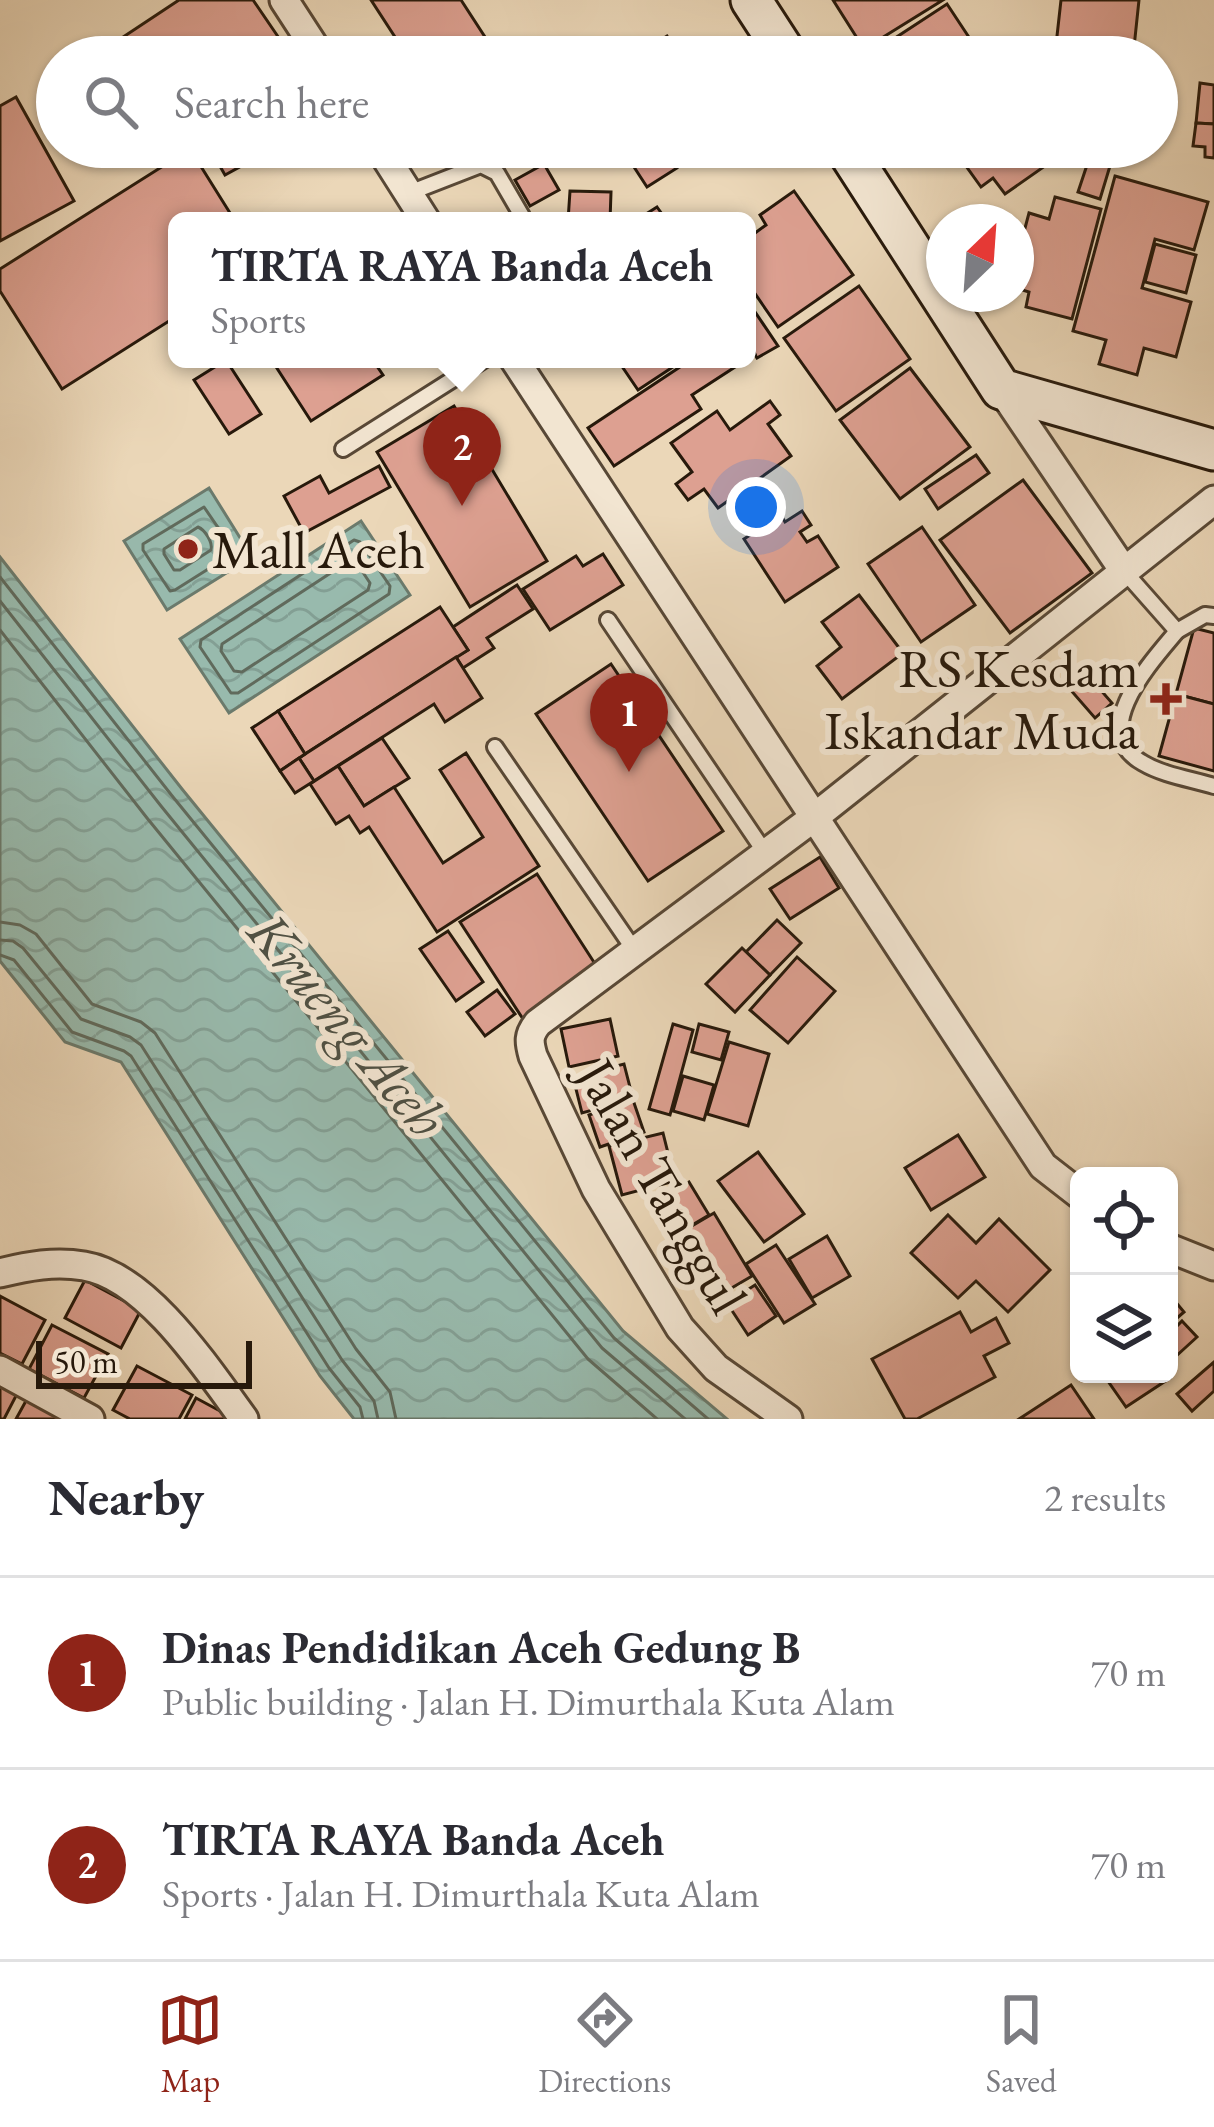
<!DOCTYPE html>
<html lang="en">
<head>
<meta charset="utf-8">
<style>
  body { margin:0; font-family:"EB Garamond",serif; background:#f2f2f3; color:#2b2b33 }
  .controls { position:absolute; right:36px; bottom:36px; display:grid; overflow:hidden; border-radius:18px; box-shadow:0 3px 9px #0004 }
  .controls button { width:108px; height:108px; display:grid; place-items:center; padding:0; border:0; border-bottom:3px solid #e1e1e2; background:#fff; color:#2b2b33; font:60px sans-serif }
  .compass { position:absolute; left:926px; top:204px; width:108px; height:108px; border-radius:50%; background:#fff; box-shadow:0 3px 9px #0004; rotate:25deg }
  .scale { position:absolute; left:36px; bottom:30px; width:216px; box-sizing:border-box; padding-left:12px; border:6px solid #27190b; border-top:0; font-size:33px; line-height:42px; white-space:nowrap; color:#27190b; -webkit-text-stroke:9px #f2e5d1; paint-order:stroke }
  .you { position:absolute; left:756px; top:507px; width:42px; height:42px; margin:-30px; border:9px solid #fff; border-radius:50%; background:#1a73e8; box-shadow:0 0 0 18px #1a73e833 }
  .badge { display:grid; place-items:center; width:78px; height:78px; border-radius:50%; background:#8f2418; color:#fff; font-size:39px; font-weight:700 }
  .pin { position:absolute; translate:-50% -99px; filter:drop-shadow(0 3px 6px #0008) }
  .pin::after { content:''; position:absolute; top:63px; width:42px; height:36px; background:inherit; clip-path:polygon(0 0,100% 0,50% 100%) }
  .popup { position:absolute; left:168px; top:212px; width:588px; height:156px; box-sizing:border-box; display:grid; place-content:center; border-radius:18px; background:#fff; filter:drop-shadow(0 3px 9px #0005); font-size:39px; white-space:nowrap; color:#7c7c81 }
  .popup b { font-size:45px; color:#2b2b33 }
  .popup::after { content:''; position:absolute; left:50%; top:100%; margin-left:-24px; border:24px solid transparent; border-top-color:#fff }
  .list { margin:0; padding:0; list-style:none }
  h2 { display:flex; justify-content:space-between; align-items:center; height:156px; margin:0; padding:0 48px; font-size:51px }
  h2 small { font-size:39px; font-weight:400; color:#7c7c81 }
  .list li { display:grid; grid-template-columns:78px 1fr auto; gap:36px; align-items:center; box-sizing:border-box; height:192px; padding:0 48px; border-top:3px solid #e1e1e2 }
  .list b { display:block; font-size:45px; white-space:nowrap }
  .list p { margin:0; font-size:39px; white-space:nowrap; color:#7c7c81 }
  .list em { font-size:39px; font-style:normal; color:#7c7c81 }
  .icon { flex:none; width:66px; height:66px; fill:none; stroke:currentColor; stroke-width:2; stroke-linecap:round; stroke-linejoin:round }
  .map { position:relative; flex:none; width:1214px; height:1419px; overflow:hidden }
  .search { position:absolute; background:#fff; box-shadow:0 3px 9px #0004; left:36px; right:36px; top:36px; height:132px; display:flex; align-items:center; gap:30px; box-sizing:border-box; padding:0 42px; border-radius:66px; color:#7c7c81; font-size:45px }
  .sheet { height:540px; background:#fff }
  nav { display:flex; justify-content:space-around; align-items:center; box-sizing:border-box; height:168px; border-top:3px solid #e1e1e2; background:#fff; font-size:33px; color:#7c7c81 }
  nav a { display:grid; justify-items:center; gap:6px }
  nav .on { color:#8f2418 }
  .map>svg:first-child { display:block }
</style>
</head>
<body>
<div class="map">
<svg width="1214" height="1419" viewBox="0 0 1214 1419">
  <defs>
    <pattern id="water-waves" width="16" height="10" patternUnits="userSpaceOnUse" patternTransform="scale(3)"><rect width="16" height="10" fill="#98baad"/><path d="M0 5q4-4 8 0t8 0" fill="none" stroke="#839f94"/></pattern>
  </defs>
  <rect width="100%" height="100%" fill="#ebd7b8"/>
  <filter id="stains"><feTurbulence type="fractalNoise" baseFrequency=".00167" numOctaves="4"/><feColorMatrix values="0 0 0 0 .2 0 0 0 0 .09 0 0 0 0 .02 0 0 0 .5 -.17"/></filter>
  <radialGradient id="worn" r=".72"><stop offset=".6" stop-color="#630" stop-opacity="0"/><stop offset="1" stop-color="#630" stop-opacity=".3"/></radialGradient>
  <g fill="url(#water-waves)" stroke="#6b7a6c" stroke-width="3">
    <polygon points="209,488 252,557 167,610 124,541"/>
    <polygon points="361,521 410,595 229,713 180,639"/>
    <polygon points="0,557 182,789 623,1331 727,1419 354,1419 320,1376 121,1062 65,1042 0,961"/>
  </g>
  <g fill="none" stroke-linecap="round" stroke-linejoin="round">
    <g stroke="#606a5c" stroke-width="3">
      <polygon points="204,507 232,548 232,554 175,590 170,591 143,550 143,544"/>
      <path d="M198,527C205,530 213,542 211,550L180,570H174L164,554V549Z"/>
      <polygon points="354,540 360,542 390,586 389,594 238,693 231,693 200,647 201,640"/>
      <polygon points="349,561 356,562 370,583 368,590 242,672 234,671 221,651 222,644"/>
      <polyline points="0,577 173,797 614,1338 708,1419"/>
      <polyline points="0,601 161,806 602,1348 685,1419"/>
      <polyline points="0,630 147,818 588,1359 657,1419"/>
      <polyline points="0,922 20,925 36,934 92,1004 141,1022 155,1033 356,1349 390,1392 396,1419"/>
      <polyline points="0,940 13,941 23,948 81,1019 130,1037 141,1045 342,1360 374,1401 378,1419"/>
      <polyline points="0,955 14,960 72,1032 124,1051 131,1056 329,1368 360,1407 363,1419"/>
    </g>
  </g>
  <g fill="#dda091" stroke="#27190b" stroke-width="3">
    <polygon points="179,0 253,0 281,41 257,57 93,57"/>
    <polygon points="371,0 461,0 498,57 408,57"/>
    <polygon points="833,0 943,0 864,49"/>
    <polygon points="1061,0 1139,0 1133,57 1091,57 1092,49 1056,45"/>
    <polygon points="947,4 982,57 892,57 897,54 889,42"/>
    <polygon points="667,36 678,52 695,40 706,57 634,57"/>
    <polygon points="1200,83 1214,85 1214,124 1196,123"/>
    <polygon points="16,97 74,201 0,241 0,106"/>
    <polygon points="1196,123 1214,124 1214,158 1205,157 1205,147 1193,146"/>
    <polygon points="82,147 121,147 94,165"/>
    <polygon points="209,147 276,147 225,175"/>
    <polygon points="621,147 700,147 675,163 677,168 647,187"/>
    <polygon points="972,147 1072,147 1005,194 993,178 981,187 961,159 974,150"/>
    <polygon points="190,149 235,221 177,221 177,316 62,389 0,291 0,269"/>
    <polygon points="1089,159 1110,166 1100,199 1078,192"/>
    <polygon points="544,164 559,190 530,206 515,180"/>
    <polygon points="1115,176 1208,202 1194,250 1155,239 1142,288 1191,302 1176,357 1144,348 1137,375 1099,364 1106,340 1073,331"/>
    <polygon points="570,191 611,192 610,221 568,221"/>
    <polygon points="794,191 853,275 778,327 747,282 747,239 766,225 760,215"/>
    <polygon points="1055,197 1101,209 1072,319 1026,307 1029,292 1016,288 1016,262 1029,213 1049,219"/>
    <polygon points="657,207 667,221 635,221"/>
    <polygon points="1155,244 1196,255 1186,293 1145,282"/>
    <polygon points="859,286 910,359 836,411 784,338"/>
    <polygon points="747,300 778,346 757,358 747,342"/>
    <polygon points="747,342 755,354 692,395 701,409 614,466 588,428 692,359 747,359"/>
    <polygon points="271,359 372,359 383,375 311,421"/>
    <polygon points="617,359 685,359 638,390"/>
    <polygon points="226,360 261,414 229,434 194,380"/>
    <polygon points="910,368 970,447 900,499 840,420"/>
    <polygon points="770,401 780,415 768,424 791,456 718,508 704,489 688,500 676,484 692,472 671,443 717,411 730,430"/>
    <polygon points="454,406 547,561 470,607 377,452"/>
    <polygon points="976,455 989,473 938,509 925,489"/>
    <polygon points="379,466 390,487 304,533 284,496 320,476 329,493"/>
    <polygon points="1023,480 1092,573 1010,633 940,540"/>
    <polygon points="802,511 811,525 800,532 807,542 818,536 838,567 785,602 744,539 781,515 785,522"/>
    <polygon points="922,527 975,605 921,642 868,564"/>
    <polygon points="603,554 623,585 550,630 523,589 576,556 583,566"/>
    <polygon points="517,585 533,609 487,638 494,648 463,668 456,657 468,650 453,627"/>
    <polygon points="859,595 903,653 842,699 817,666 841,647 822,622"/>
    <polygon points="440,607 468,650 305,754 278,711"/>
    <polygon points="1194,628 1214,633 1214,704 1176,694"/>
    <polygon points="456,657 482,698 445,722 434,704 314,781 299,758"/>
    <polygon points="611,664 723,831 648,881 536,714"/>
    <polygon points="1085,672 1112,703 1095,718 1068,687"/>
    <polygon points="1176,694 1214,704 1214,771 1159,756"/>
    <polygon points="278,711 305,754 280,771 252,728"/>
    <polygon points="382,738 409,778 364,806 338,766"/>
    <polygon points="466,753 539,866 437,932 369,827 360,833 349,816 336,824 310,784 338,766 364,806 394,787 443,863 483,837 440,770"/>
    <polygon points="299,758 314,781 295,793 280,771"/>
    <polygon points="820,857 839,888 790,919 770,889"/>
    <polygon points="537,874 599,970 523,1019 460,922"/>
    <polygon points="777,920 801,943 770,975 746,952"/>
    <polygon points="448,931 483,982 456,1001 420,949"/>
    <polygon points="742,948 770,975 735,1012 706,984"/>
    <polygon points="797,957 835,991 788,1043 750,1010"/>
    <polygon points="497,990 515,1014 485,1036 467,1012"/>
    <polygon points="610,1019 618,1056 569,1067 561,1029"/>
    <polygon points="673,1024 693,1030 670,1115 649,1109"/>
    <polygon points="699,1024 729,1032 721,1060 692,1052"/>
    <polygon points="729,1042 769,1054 748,1126 707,1114"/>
    <polygon points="624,1064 633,1099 582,1113 573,1077"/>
    <polygon points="683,1076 714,1085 704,1120 673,1111"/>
    <polygon points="633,1100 644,1132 600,1147 589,1115"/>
    <polygon points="663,1133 675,1181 622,1195 609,1146"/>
    <polygon points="958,1135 985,1177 931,1210 905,1168"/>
    <polygon points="758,1152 804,1214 764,1242 718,1181"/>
    <polygon points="689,1182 709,1215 672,1237 652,1204"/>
    <polygon points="714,1213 752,1276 706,1303 668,1240"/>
    <polygon points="948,1215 976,1243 999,1219 1050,1270 1008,1312 976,1281 958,1298 911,1253"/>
    <polygon points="827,1236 850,1276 812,1298 789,1259"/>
    <polygon points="776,1245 815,1304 784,1323 746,1264"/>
    <polygon points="85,1280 141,1310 121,1348 65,1318"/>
    <polygon points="755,1285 776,1316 748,1335 727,1303"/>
    <polygon points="1169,1294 1184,1312 1169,1325"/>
    <polygon points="0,1296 45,1320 22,1364 0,1353"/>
    <polygon points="960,1312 971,1332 996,1318 1009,1343 984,1356 995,1377 917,1419 905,1419 872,1359"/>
    <polygon points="1182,1321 1197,1337 1174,1358 1169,1353 1169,1334"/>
    <polygon points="52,1325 108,1354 84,1398 29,1369"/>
    <polygon points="1214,1362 1214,1391 1192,1411 1177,1394"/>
    <polygon points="137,1366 192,1395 179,1419 130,1419 113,1410"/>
    <polygon points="1103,1374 1167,1374 1170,1378 1126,1407"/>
    <polygon points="0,1385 17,1394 4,1419 0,1419"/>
    <polygon points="1071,1385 1094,1419 1019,1419"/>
    <polygon points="196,1398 235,1419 185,1419"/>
    <polygon points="27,1399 65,1419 16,1419"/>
  </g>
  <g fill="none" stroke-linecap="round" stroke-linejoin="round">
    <g stroke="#584836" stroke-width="20">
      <g id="lane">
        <polyline points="409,193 481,165 497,173 522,216 521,221"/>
        <polyline points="343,449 485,359"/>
        <path d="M1124,571L1177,631C1152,661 1086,732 1143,763C1163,775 1191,779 1214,786"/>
        <polyline points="608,620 766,854"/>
        <polyline points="1177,631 1205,615 1214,616"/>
        <polyline points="495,747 635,951"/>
      </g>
    </g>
    <g stroke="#584836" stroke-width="33">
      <g id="street">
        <polyline points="284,0 321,57"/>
        <polyline points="379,147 426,221"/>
        <polyline points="514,359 1043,1166 1079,1194"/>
        <polyline points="1001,389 1124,571"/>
        <polyline points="1169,1248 1214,1266"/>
        <path d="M0,1273C28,1266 55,1261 84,1266C147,1276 208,1370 244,1419"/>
        <polyline points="0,1370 90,1419"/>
        <path d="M788,1419L716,1368L680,1328L596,1189L533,1056C529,1042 528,1035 538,1023L816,816L1214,500"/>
      </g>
    </g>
    <g stroke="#27190b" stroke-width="45">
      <g id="secondary">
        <polyline points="751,0 788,57"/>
        <polyline points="845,147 1001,389 1214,450"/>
      </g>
    </g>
    <use href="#lane" stroke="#f2e5d1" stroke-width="14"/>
    <use href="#street" stroke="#f2e5d1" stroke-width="27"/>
    <use href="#secondary" stroke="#f2e5d1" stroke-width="39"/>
  </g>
  <g fill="#8f2418" stroke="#f2e5d1" stroke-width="4.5">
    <circle cx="188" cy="549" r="12"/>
    <path d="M1160 681h12v12h12v12h-12v12h-12v-12h-12v-12h12z"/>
  </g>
  <g text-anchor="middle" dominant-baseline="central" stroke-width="12" stroke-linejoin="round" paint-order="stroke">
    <g font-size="54" fill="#27190b" stroke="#f2e5d1" text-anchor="start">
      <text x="212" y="549">Mall Aceh</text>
      <text x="1139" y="668" text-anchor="end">RS Kesdam<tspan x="1139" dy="62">Iskandar Muda</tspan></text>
    </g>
    <g font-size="54" fill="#27190b" stroke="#f2e5d1">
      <text transform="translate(663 1186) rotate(60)">Jalan Tanggul</text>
    </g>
    <g font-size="57" font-style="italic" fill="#4f5144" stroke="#f2e5d1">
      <text transform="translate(348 1024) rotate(50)">Krueng Aceh</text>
    </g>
  </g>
  <rect width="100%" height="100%" filter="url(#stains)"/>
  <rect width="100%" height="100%" fill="url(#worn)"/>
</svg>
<div class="controls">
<button><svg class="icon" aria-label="locate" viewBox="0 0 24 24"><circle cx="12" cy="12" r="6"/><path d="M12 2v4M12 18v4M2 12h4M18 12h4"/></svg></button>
<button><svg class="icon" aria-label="layers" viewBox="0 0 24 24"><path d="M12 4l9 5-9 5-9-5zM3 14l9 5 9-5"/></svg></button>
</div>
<svg class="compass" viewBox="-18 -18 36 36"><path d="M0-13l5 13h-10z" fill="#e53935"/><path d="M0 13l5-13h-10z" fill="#7c7c81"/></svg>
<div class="scale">50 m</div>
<div class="you"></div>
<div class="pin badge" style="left:629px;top:772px">1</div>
<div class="pin badge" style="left:462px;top:506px">2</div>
<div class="popup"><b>TIRTA RAYA Banda Aceh</b>Sports</div>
<div class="search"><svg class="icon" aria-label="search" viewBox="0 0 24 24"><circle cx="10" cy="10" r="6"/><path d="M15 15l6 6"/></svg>Search here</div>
</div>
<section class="sheet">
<h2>Nearby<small>2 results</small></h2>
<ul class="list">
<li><span class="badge">1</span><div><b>Dinas Pendidikan Aceh Gedung B</b><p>Public building · Jalan H. Dimurthala Kuta Alam</p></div><em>70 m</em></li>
<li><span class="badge">2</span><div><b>TIRTA RAYA Banda Aceh</b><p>Sports · Jalan H. Dimurthala Kuta Alam</p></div><em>70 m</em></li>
</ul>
</section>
<nav>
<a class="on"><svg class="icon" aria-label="map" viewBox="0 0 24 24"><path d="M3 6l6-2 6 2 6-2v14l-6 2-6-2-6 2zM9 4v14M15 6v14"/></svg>Map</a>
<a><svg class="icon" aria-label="directions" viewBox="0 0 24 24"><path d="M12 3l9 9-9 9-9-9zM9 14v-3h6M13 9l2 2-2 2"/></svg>Directions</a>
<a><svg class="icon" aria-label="saved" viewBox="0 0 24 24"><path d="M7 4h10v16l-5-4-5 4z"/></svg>Saved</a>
</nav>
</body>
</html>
